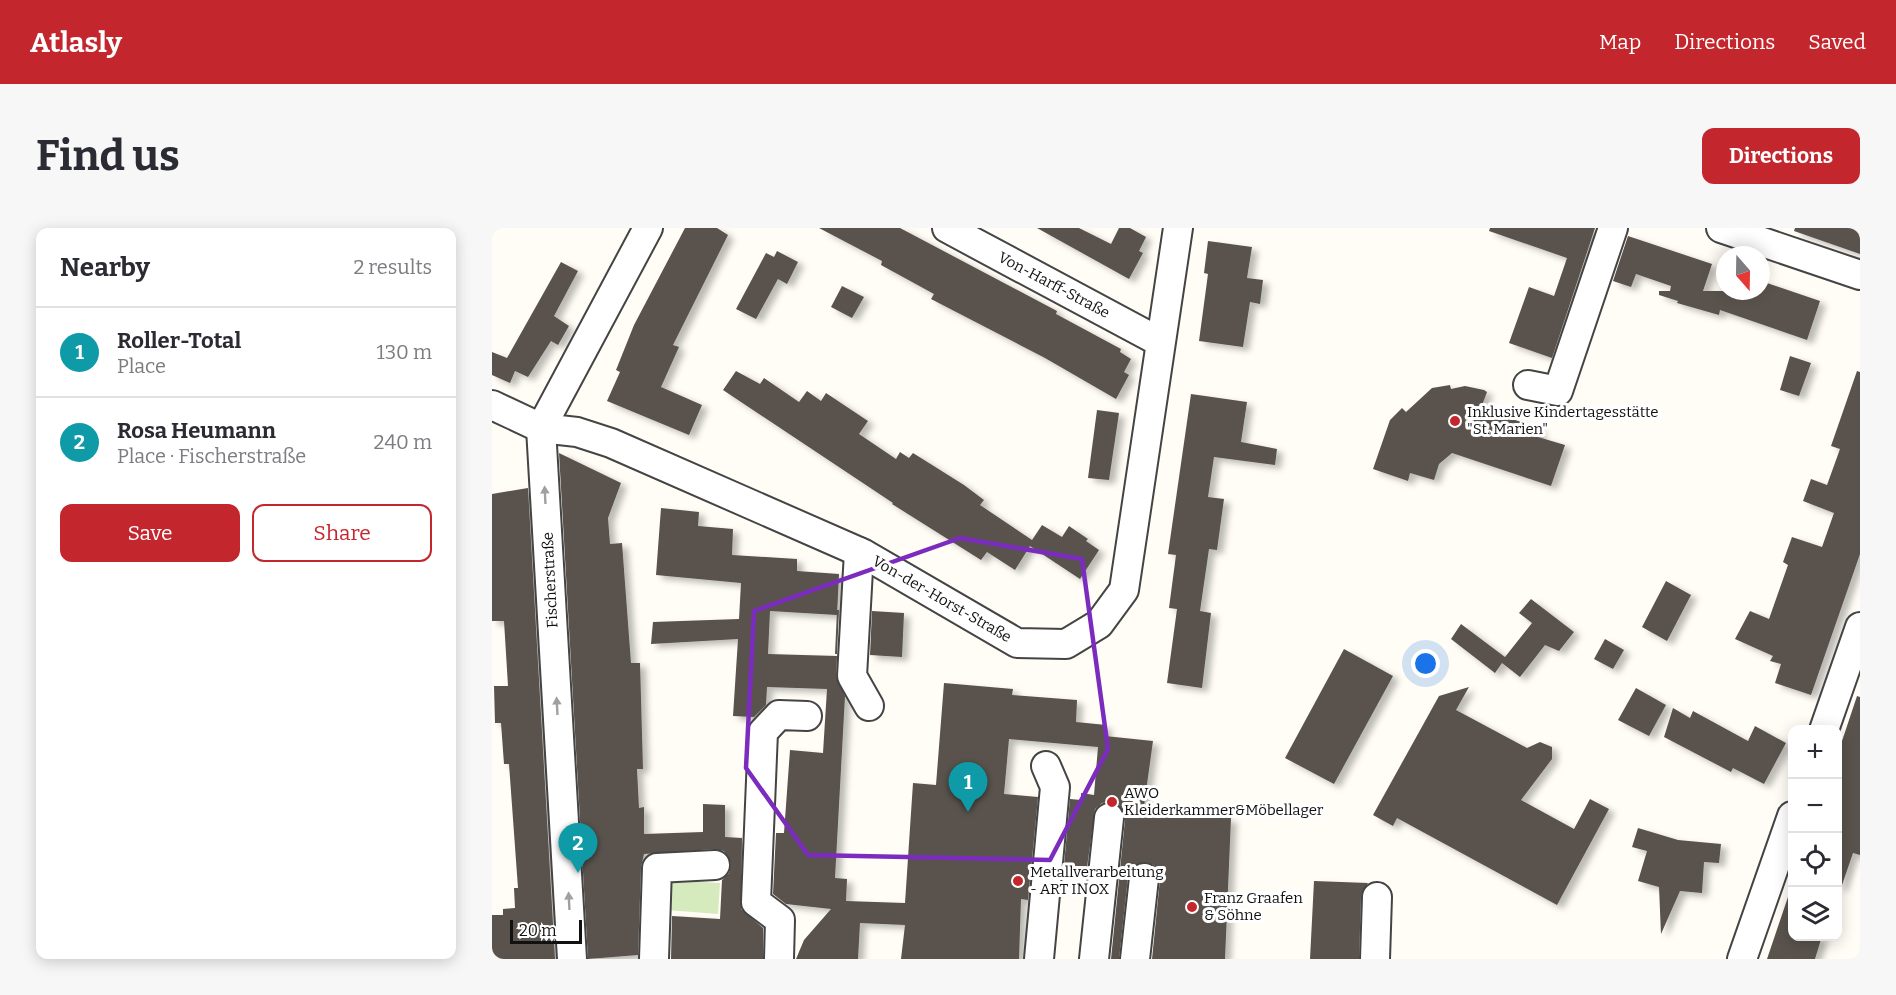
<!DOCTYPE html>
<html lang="en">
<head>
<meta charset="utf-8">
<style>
  body { margin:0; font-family:Bitter,serif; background:#f7f7f7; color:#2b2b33 }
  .controls { position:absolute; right:18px; bottom:18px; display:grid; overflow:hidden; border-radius:12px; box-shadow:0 3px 15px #0003 }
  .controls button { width:54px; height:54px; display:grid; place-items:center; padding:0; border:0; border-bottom:2px solid #e1e1e2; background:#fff; color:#2b2b33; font:30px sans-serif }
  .compass { position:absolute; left:1224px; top:18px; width:54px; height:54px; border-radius:50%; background:#fff; box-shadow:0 3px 15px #0003; rotate:160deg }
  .scale { position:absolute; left:18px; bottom:15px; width:72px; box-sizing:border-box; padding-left:6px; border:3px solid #111; border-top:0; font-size:16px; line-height:21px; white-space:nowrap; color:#111; -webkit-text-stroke:4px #fff; paint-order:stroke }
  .you { position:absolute; left:934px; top:436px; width:21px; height:21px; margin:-15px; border:4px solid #fff; border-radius:50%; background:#1a73e8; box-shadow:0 0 0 9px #1a73e833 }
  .badge { display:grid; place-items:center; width:39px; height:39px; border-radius:50%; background:#c4262e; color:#fff; font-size:20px; font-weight:700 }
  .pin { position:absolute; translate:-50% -50px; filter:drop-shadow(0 2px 3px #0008) }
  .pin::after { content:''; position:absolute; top:32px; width:21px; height:18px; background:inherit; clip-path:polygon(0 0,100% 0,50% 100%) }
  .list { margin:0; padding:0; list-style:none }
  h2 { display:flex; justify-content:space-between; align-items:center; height:78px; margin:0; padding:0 24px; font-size:26px }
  h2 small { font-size:20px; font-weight:400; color:#7c7c81 }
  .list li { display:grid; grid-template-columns:39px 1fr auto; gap:18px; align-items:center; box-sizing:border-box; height:90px; padding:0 24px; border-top:2px solid #e1e1e2 }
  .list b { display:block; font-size:22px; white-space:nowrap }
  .list p { margin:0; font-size:20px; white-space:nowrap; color:#7c7c81 }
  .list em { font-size:20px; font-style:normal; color:#7c7c81 }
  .actions { display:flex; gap:12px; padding:18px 24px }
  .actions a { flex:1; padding:14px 0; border:2px solid #c4262e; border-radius:12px; text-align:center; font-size:21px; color:#c4262e }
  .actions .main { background:#c4262e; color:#fff }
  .icon { flex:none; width:33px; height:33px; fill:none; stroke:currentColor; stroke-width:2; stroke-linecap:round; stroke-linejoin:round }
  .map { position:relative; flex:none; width:1368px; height:731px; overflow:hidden; border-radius:12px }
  header { display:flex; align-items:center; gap:36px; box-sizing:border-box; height:84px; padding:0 30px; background:#c4262e; color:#fff }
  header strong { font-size:28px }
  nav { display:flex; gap:33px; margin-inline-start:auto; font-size:21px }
  .intro { display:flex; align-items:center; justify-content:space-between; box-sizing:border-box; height:144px; padding:0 36px }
  h1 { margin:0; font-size:42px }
  .button { padding:15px 27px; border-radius:12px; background:#c4262e; color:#fff; font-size:21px; font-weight:700 }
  main { display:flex; gap:36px; padding:0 36px }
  aside { flex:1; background:#fff; border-radius:12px; box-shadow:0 3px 15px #0003 }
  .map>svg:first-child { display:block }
</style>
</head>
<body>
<header>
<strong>Atlasly</strong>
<nav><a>Map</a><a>Directions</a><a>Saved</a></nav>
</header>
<div class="intro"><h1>Find us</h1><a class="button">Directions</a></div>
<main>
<aside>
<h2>Nearby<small>2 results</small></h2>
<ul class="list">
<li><span class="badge" style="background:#0f9aa8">1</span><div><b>Roller-Total</b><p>Place</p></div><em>130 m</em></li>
<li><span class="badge" style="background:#0f9aa8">2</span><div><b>Rosa Heumann</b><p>Place · Fischerstraße</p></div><em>240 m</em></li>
</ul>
<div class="actions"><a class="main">Save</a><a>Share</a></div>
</aside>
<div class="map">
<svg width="1368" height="731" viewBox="0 0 1368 731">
  <defs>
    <filter id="shadow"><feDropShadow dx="6" dy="4" stdDeviation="3" flood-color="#0004"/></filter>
  </defs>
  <rect width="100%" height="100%" fill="#fffdf5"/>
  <polygon fill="#d5ebbd" points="176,652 228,655 226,686 174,682"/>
  <g fill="#5a524d" filter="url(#shadow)">
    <polygon points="193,0 225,0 236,7 181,117 187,119 169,159 210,177 197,207 115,173 128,144 124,142 142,97"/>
    <polygon points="327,0 408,0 565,83 564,86 629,121 628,124 639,131 632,144 637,147 624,171 553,130 439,71 442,66 389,37 390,33"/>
    <polygon points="545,0 587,0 619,16 627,0 638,0 654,9 647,23 651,25 637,51"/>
    <polygon points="998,0 1103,0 1060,130 1017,115 1037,59 1062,68 1075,30 997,3"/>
    <polygon points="1303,0 1368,0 1368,26 1302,3"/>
    <polygon points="1136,8 1220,36 1211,63 1269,63 1269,53 1328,73 1315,112 1228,82 1227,87 1185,75 1186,73 1167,67 1167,63 1178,63 1179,58 1144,46 1139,59 1121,53"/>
    <polygon points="716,13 760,19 755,50 771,52 768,76 758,74 751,119 707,113 716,46 712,45"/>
    <polygon points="285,23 306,34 295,56 286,51 264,91 244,81 274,25 282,29"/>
    <polygon points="69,34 86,43 62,88 77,98 66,117 59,113 36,149 23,143 18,155 0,147 0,124 15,130"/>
    <polygon points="350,58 372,69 360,90 339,79"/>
    <polygon points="1298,128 1319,135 1307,168 1288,162"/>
    <polygon points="244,143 268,156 272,150 307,174 315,163 329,173 334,165 376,193 367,206 404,231 408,224 417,230 421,225 472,257 492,272 488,277 540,312 550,297 570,309 577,298 596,311 594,313 607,322 588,351 538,318 523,342 495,324 489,332 400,276 401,275 231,162"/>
    <polygon points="1365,143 1368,144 1368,326 1319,467 1283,455 1289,436 1278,433 1281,428 1243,411 1258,383 1277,391 1296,337 1291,334 1300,309 1330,319 1342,285 1311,273 1319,251 1335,257 1348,221 1339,218"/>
    <polygon points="958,157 959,161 973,158 992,162 995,164 989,180 1049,201 1046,209 1073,217 1059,258 960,225 947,236 942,252 918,245 916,253 881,241 898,192 910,180 914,184 940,160"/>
    <polygon points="699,166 755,174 749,214 785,221 783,237 722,229 716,269 732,271 725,322 717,321 708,383 719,385 710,460 675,455 685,381 677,380 684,327 676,326"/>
    <polygon points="605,182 627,185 617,252 596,250"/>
    <polygon points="67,225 129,255 116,290 118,316 130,315 139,435 148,435 151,541 145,541 147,580 152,579 152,606 211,604 211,576 233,577 233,609 250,610 249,681 271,700 271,731 179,731 180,688 228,691 230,652 237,645 239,636 232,623 222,621 152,626 149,639 146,727 96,731"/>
    <polygon points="36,260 63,731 0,731 0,687 11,687 11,681 23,680 22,660 26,660 17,536 12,536 9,495 3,495 2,458 16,458 12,393 0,393 0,266"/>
    <polygon points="169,280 207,284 206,298 241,301 240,327 305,331 305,343 347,346 345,387 278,383 276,426 345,428 344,448 353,468 343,650 355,651 354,673 413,675 421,555 444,557 452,455 521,461 520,467 585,472 584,494 614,497 613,508 661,513 652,578 730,581 730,590 739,590 733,731 660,731 668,651 662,637 653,634 639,640 636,648 627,731 619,731 633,592 627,577 618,574 610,575 603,581 595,639 572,637 578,571 589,572 589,565 602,567 606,519 517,511 512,566 546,569 536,672 529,671 527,731 409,731 413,697 368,695 366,731 304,731 312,712 339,681 294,676 281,666 284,605 292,605 298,522 331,525 335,461 275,459 274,477 262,489 241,488 246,411 159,416 161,394 247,391 249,355 164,347"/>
    <polygon points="1174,353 1199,367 1175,413 1150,399"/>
    <polygon points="1039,371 1082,404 1067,423 1053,417 1028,449 1010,435 1003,445 959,411 969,396 1013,429 1040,395 1027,385"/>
    <polygon points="345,382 347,382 345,426 343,426"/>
    <polygon points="380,383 412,385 410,429 378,427"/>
    <polygon points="1113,411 1132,422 1121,441 1102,431"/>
    <polygon points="852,421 901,448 842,556 793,530"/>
    <polygon points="977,459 964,482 1035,520 1048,514 1060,519 1060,531 1029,572 1082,601 1098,571 1117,581 1065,677 905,590 901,598 881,587 947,468"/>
    <polygon points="1144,460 1174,477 1157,508 1126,492"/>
    <polygon points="1365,468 1368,469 1368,627 1361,625 1349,660 1346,659 1346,525"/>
    <polygon points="1181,480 1198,490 1201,483 1256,513 1263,498 1294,515 1272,556 1241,540 1239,544 1172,509"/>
    <polygon points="1146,600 1186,612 1229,616 1227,635 1212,634 1210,665 1188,663 1169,706 1167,659 1146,653 1155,623 1140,619"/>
    <polygon points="822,653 876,655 869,668 867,731 818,731"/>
    <polygon points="1297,666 1300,667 1300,708 1330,708 1323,731 1275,731"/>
  </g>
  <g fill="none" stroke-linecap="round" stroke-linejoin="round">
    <g stroke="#444" stroke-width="32">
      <g id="minor">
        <polyline points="455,0 668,114"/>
        <polyline points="1229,0 1368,47"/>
        <polyline points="1036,157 1066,163 1121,0"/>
        <polyline points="0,177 49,200 85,204 119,215 372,326 525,415 574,416 607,396 632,362 686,0"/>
        <polyline points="367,324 360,448 377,478"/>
        <polyline points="1332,502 1368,399"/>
        <polyline points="80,731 49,200 156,0"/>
        <polyline points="162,731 165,640 223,637"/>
        <polyline points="287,731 288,692 264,674 271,504 287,487 315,488"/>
        <polyline points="547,731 563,559 554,538"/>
        <polyline points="602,731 617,590"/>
        <polyline points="643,731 652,650"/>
        <polyline points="883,731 885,669"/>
        <polyline points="1250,731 1300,588"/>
      </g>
    </g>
    <use href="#minor" stroke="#fff" stroke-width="28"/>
  </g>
  <defs><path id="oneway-solid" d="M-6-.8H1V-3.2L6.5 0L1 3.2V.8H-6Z" transform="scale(1.5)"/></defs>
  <g fill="#a0a0a0">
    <use href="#oneway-solid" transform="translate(53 267) rotate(-93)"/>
    <use href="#oneway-solid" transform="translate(65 478) rotate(-93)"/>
    <use href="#oneway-solid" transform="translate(77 673) rotate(-93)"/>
  </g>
  <path fill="none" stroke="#7b2cbf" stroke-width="4.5" stroke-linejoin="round" d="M468,310L590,331L616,521L558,632L316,627L254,540L262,383Z"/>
  <g fill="#c4262e" stroke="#fff" stroke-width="2">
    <circle cx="963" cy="193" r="6"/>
    <circle cx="620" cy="574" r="6"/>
    <circle cx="526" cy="653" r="6"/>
    <circle cx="700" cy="679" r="6"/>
  </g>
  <g text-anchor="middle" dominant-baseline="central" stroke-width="6" stroke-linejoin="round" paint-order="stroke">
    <g font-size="15" fill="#111" stroke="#fff">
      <text transform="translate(562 57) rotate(28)">Von-Harff-Straße</text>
      <text transform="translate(58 352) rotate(-93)">Fischerstraße</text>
      <text transform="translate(450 371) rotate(30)">Von-der-Horst-Straße</text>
    </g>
    <g font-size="15" fill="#111" stroke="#fff" text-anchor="start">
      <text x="975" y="184">Inklusive Kindertagesstätte<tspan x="975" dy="17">"St. Marien"</tspan></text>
      <text x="632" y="565">AWO<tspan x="632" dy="17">Kleiderkammer&amp;Möbellager</tspan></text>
      <text x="538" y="644">Metallverarbeitung<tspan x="538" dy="17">- ART INOX</tspan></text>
      <text x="712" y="670">Franz Graafen<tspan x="712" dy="17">&amp; Söhne</tspan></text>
    </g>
  </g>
</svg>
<div class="controls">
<button>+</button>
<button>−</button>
<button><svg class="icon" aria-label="locate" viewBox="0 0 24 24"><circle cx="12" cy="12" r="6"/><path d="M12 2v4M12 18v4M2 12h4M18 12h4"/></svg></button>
<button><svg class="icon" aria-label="layers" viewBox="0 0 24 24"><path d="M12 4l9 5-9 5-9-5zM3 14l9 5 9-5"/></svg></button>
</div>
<svg class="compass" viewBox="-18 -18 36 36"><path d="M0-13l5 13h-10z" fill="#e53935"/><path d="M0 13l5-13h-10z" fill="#7c7c81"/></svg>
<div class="scale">20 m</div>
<div class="you"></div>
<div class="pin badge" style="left:476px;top:584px;background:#0f9aa8">1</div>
<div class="pin badge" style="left:86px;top:645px;background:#0f9aa8">2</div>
</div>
</main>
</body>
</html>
